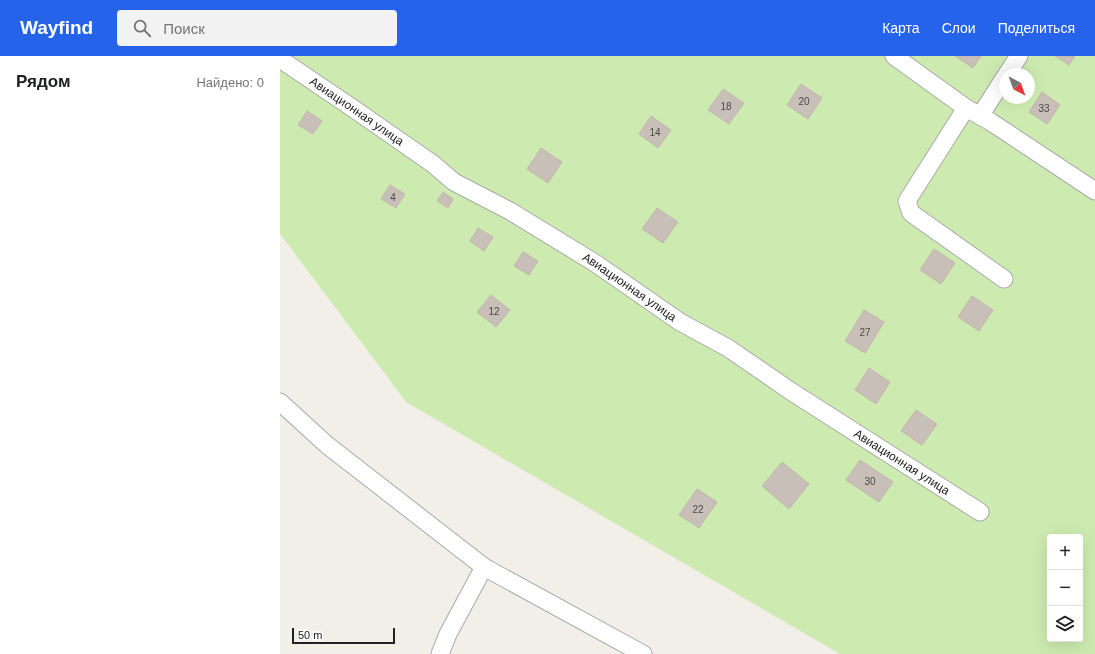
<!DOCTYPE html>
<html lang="ru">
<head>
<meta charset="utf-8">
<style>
  body { margin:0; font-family:Helvetica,sans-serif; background:#f2f2f2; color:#202124 }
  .controls { position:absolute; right:12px; bottom:12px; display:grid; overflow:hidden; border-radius:4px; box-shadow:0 4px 16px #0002 }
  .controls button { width:36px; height:36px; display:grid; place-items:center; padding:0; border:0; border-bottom:1px solid #e0e0e0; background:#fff; color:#202124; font:20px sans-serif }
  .compass { position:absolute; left:719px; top:12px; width:36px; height:36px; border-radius:50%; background:#fff; box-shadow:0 4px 16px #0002; rotate:139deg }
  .scale { position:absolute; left:12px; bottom:10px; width:103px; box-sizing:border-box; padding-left:4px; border:2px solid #222; border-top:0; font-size:11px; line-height:14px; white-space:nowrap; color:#222; -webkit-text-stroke:3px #fff; paint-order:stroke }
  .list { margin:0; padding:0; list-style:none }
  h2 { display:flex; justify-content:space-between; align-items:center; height:52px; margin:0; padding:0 16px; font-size:17px }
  h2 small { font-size:13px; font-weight:400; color:#757577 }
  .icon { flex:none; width:22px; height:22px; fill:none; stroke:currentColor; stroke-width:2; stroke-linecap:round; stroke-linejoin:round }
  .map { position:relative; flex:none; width:815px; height:598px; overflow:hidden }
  header { display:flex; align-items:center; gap:24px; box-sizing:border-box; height:56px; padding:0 20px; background:#2563eb; color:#fff }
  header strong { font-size:19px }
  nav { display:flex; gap:22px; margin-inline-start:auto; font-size:14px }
  .search { width:280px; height:36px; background:#f2f2f2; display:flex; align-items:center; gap:10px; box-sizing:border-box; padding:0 14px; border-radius:4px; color:#757577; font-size:15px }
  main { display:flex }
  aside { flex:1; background:#fff }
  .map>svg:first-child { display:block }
</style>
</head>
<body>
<header>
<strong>Wayfind</strong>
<div class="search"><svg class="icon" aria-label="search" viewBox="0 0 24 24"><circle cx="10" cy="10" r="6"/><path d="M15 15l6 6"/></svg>Поиск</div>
<nav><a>Карта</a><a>Слои</a><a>Поделиться</a></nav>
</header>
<main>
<aside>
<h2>Рядом<small>Найдено: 0</small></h2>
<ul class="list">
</ul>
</aside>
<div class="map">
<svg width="815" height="598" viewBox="0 0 815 598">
  <rect width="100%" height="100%" fill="#f2efe9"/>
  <path fill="#cdebb0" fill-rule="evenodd" d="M0,0H815V598H560L126,346L0,178ZM725,18H749V42H725ZM770,481H800V583H770Z"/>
  <g fill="#c7bfb8" stroke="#c4b6ab">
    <polygon points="675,0 701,0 693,12"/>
    <polygon points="775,0 795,0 789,9"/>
    <polygon points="521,28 542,42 528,63 507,49"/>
    <polygon points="443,33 464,47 449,68 428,54"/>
    <polygon points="762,36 780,49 767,68 749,56"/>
    <polygon points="27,55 42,65 33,78 18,69"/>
    <polygon points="371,60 391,74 378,92 359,78"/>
    <polygon points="261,92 282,106 268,127 247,113"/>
    <polygon points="110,129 125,138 116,152 101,143"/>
    <polygon points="163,136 173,143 168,152 157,145"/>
    <polygon points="377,152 398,166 383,187 362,173"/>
    <polygon points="198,172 213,181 204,195 190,185"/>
    <polygon points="654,193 675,207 661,228 640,214"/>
    <polygon points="243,196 258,205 249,219 234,210"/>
    <polygon points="211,239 230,254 216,271 197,256"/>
    <polygon points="692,240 713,254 699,275 678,261"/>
    <polygon points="584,254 604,266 585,297 565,285"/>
    <polygon points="589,312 610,326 596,348 575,334"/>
    <polygon points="636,354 657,368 642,389 621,375"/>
    <polygon points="580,404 613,426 599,446 566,424"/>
    <polygon points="502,406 529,428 509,453 482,430"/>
    <polygon points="417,433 437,446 419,472 399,459"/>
  </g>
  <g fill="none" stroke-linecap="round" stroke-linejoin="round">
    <g stroke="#a9a9a9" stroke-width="19">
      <g id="minor">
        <polyline points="614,0 686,52 711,66 815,135"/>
        <path id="s1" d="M0,3L71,51L153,108L174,126L230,155L315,207L400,266L448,292L512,336L700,456"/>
        <polyline points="727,18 739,0"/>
        <polyline points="686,52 627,145 631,157 724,223"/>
        <polyline points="700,60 725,21"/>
        <polyline points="0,346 47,389 204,511 363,598"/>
        <polyline points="160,598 168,578 204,511"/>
      </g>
    </g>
    <use href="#minor" stroke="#fff" stroke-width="17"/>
  </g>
  <g text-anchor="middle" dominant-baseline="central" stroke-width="4" stroke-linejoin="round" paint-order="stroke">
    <g font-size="10" fill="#4b4948">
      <text x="524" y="45">20</text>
      <text x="446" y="50">18</text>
      <text x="764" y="52">33</text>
      <text x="375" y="76">14</text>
      <text x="113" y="141">4</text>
      <text x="214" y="255">12</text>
      <text x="585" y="276">27</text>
      <text x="590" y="425">30</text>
      <text x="418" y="453">22</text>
    </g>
    <g font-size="12" fill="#222" stroke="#fff">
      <text stroke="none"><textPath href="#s1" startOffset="93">Авиационная улица</textPath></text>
      <text stroke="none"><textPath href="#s1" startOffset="418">Авиационная улица</textPath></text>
      <text stroke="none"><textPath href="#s1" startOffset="742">Авиационная улица</textPath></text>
    </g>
  </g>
</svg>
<div class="controls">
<button>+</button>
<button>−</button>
<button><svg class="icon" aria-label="layers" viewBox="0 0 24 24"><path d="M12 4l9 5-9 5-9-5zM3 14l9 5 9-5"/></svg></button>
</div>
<svg class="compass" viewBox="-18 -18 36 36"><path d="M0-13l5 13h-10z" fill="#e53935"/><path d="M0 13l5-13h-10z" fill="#757577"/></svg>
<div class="scale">50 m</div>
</div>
</main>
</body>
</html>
